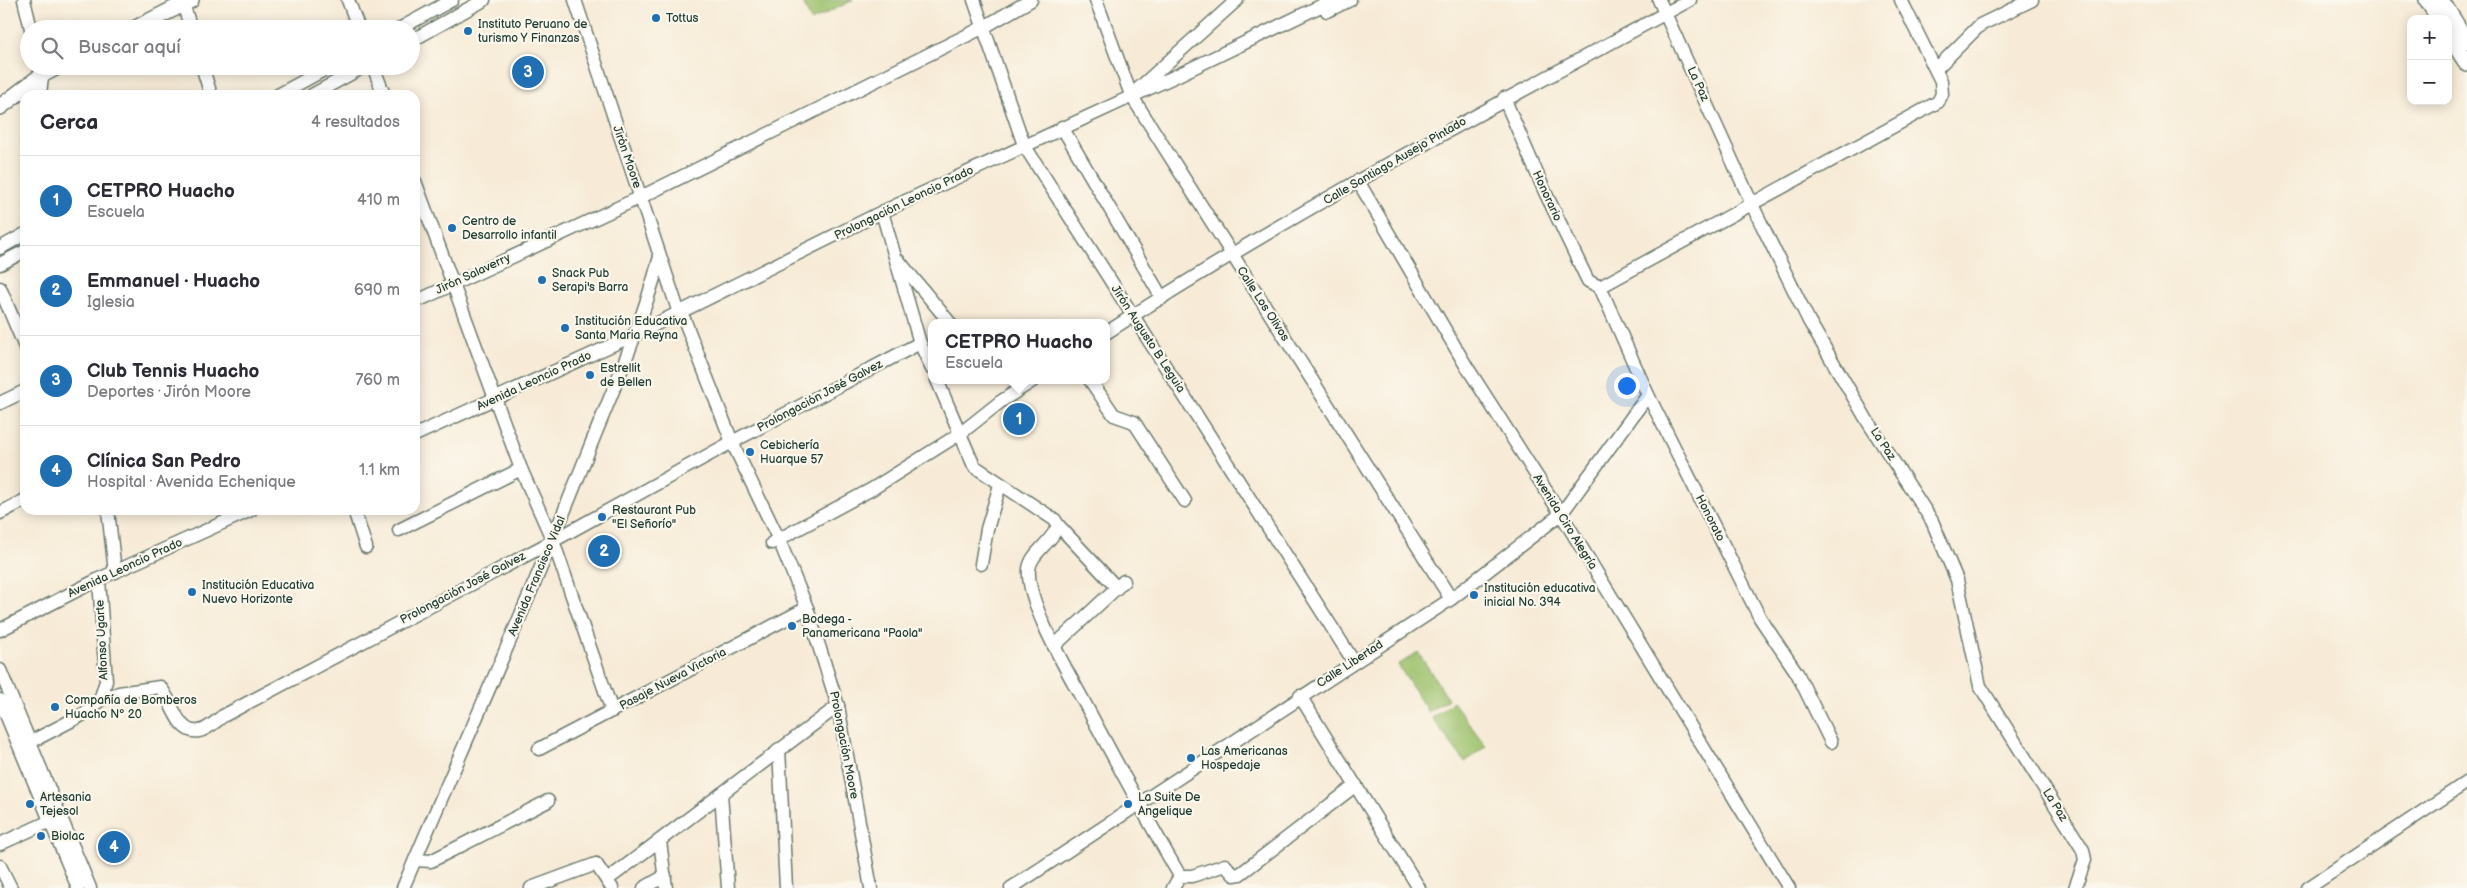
<!DOCTYPE html>
<html lang="es">
<head>
<meta charset="utf-8">
<style>
  body { margin:0; font-family:"Balsamiq Sans",sans-serif; background:#f2f2f3; color:#2b2b33 }
  .controls { position:absolute; right:15px; top:15px; display:grid; overflow:hidden; border-radius:10px; box-shadow:0 2px 12px #0003 }
  .controls button { width:45px; height:45px; display:grid; place-items:center; padding:0; border:0; border-bottom:1px solid #e1e1e2; background:#fff; color:#2b2b33; font:25px sans-serif }
  .you { position:absolute; left:1626px; top:385px; width:18px; height:18px; margin:-12px; border:4px solid #fff; border-radius:50%; background:#1a73e8; box-shadow:0 0 0 8px #1a73e833 }
  .badge { display:grid; place-items:center; width:32px; height:32px; border-radius:50%; background:#1f6fb2; color:#fff; font-size:16px; font-weight:700 }
  .pin { position:absolute; translate:-50% -50%; border:2px solid #fff; box-shadow:0 1px 5px #0006 }
  .popup { position:absolute; left:928px; top:319px; width:182px; height:65px; box-sizing:border-box; display:grid; place-content:center; border-radius:10px; background:#fff; filter:drop-shadow(0 1px 4px #0005); font-size:16px; white-space:nowrap; color:#7c7c81 }
  .popup b { font-size:19px; color:#2b2b33 }
  .popup::after { content:''; position:absolute; left:50%; top:100%; margin-left:-10px; border:10px solid transparent; border-top-color:#fff }
  .list { margin:0; padding:0; list-style:none }
  h2 { display:flex; justify-content:space-between; align-items:center; height:65px; margin:0; padding:0 20px; font-size:21px }
  h2 small { font-size:16px; font-weight:400; color:#7c7c81 }
  .list li { display:grid; grid-template-columns:32px 1fr auto; gap:15px; align-items:center; box-sizing:border-box; height:90px; padding:0 20px; border-top:1px solid #e1e1e2 }
  .list b { display:block; font-size:19px; white-space:nowrap }
  .list p { margin:0; font-size:16px; white-space:nowrap; color:#7c7c81 }
  .list em { font-size:16px; font-style:normal; color:#7c7c81 }
  .icon { flex:none; width:28px; height:28px; fill:none; stroke:currentColor; stroke-width:2; stroke-linecap:round; stroke-linejoin:round }
  .map { position:relative; flex:none; width:2467px; height:888px; overflow:hidden }
  .search { position:absolute; background:#fff; box-shadow:0 2px 12px #0003; left:20px; top:20px; width:400px; height:55px; display:flex; align-items:center; gap:12px; box-sizing:border-box; padding:0 18px; border-radius:28px; color:#7c7c81; font-size:19px }
  .panel { position:absolute; background:#fff; box-shadow:0 2px 12px #0003; left:20px; top:90px; width:400px; height:425px; border-radius:15px }
  .map>svg:first-child { display:block }
</style>
</head>
<body>
<div class="map">
<svg width="2467" height="888" viewBox="0 0 2467 888">
  <rect width="100%" height="100%" fill="#fbf7ec"/>
  <filter id="ink" filterUnits="userSpaceOnUse"><feTurbulence type="fractalNoise" baseFrequency=".02" numOctaves="2"/><feDisplacementMap in="SourceGraphic" scale="10" xChannelSelector="R" yChannelSelector="G"/><feConvolveMatrix kernelMatrix="1 2 1 2 8 2 1 2 1" color-interpolation-filters="sRGB"/></filter>
  <filter id="wash" filterUnits="userSpaceOnUse"><feTurbulence type="fractalNoise" baseFrequency=".0096" numOctaves="4" result="noise"/><feDisplacementMap in="SourceGraphic" scale="20" xChannelSelector="R" yChannelSelector="G"/><feGaussianBlur stdDeviation="1.12" result="paint"/><feColorMatrix in="noise" values="0 0 0 0 0 0 0 0 0 0 0 0 0 0 0 0 0 1.4 0 .05"/><feComposite in="paint" operator="in"/></filter>
  <g filter="url(#wash)">
    <rect width="100%" height="100%" fill="#f7ebd7"/>
    <g fill="#9cc16c" stroke="#5e7f50">
      <polygon points="802,0 853,0 811,21"/>
      <polygon points="1418,652 1448,699 1428,712 1398,665"/>
      <polygon points="1453,702 1486,746 1465,762 1432,718"/>
    </g>
  </g>
  <g filter="url(#ink)">
    <g fill="none" stroke-linecap="round" stroke-linejoin="round">
      <g stroke="#6b7a6d" stroke-width="15">
        <g id="minor">
          <polyline points="24,0 31,29"/>
          <polyline points="182,0 191,29"/>
          <polyline points="348,0 359,29"/>
          <polyline points="575,0 679,313 684,319 732,442 779,540 807,608 838,706 871,888"/>
          <polyline points="974,0 1024,145 1354,662"/>
          <polyline points="1096,0 1131,95 1451,599"/>
          <polyline points="1659,0 1757,215 1809,321 1868,422 1932,521 1957,580 1980,686 2083,850 2085,860 2075,888"/>
          <polyline points="1327,11 1350,0"/>
          <polyline points="399,29 452,0"/>
          <polyline points="411,41 484,0"/>
          <polyline points="202,66 211,95"/>
          <polyline points="373,66 384,95"/>
          <polyline points="1936,69 1980,25 2032,0"/>
          <polyline points="1138,89 1237,0"/>
          <polyline points="40,95 42,75 40,66"/>
          <polyline points="278,95 331,66"/>
          <polyline points="312,95 365,66"/>
          <polyline points="1504,98 1545,192 1588,281 1600,287"/>
          <polyline points="1062,127 1162,298"/>
          <polyline points="415,181 521,469 553,541 612,711"/>
          <polyline points="1358,181 1465,364 1561,514 1789,888"/>
          <polyline points="882,212 920,343 932,369"/>
          <polyline points="0,248 25,234"/>
          <polyline points="899,261 950,323"/>
          <polyline points="0,264 25,251"/>
          <polyline points="1600,287 1648,395 1760,618 1797,673 1831,742"/>
          <polyline points="1600,287 1938,102 1942,94 1941,81 1901,0"/>
          <polyline points="0,288 25,347"/>
          <polyline points="415,302 641,197 984,27 1031,0"/>
          <path d="M1106,333C1294,210 1493,107 1690,0"/>
          <path d="M937,380L974,466L1055,520L1058,525C1053,542 1031,552 1029,569C1026,602 1068,672 1084,702C1115,760 1146,818 1180,876"/>
          <polyline points="1090,380 1114,415 1134,422 1185,501"/>
          <polyline points="0,403 25,391"/>
          <polyline points="415,435 634,335 882,212 1178,75 1333,0"/>
          <polyline points="108,510 115,572"/>
          <polyline points="354,510 366,547"/>
          <polyline points="0,513 25,500"/>
          <polyline points="1058,525 1117,588"/>
          <polyline points="399,530 521,469"/>
          <polyline points="772,543 872,489 961,433 1000,402 1034,380"/>
          <polyline points="981,564 987,529 1000,485"/>
          <polyline points="99,579 106,681 100,700"/>
          <polyline points="0,630 99,579 251,510"/>
          <polyline points="1054,646 1124,581"/>
          <polyline points="0,670 90,888"/>
          <polyline points="1300,696 1419,888"/>
          <polyline points="0,700 78,888"/>
          <path d="M21,747L84,714L100,700L119,693L160,687C172,699 177,735 199,731C207,730 216,721 223,716L553,541L732,442L920,343"/>
          <polyline points="539,749 807,608"/>
          <polyline points="779,749 786,888"/>
          <polyline points="721,794 728,888"/>
          <polyline points="660,841 666,888"/>
          <polyline points="0,844 59,817"/>
          <polyline points="415,860 431,861 548,801"/>
          <polyline points="0,866 11,888"/>
          <polyline points="1180,876 1192,876 1225,865 1234,875 1240,874 1356,785"/>
          <polyline points="607,880 838,706"/>
          <path d="M403,888C465,741 532,596 590,447C615,385 642,324 659,260"/>
          <polyline points="531,888 596,864 612,888"/>
          <polyline points="644,888 665,876"/>
          <polyline points="1011,888 1451,599 1561,514 1648,395"/>
          <polyline points="1173,888 1180,876"/>
          <polyline points="2308,888 2467,782"/>
        </g>
      </g>
      <g stroke="#6b7a6d" stroke-width="18">
        <g id="major">
          <polyline points="2427,0 2439,19"/>
          <polyline points="2441,0 2467,41"/>
          <polyline points="134,29 191,0"/>
          <polyline points="2448,34 2467,64"/>
          <polyline points="0,107 42,75 59,66"/>
        </g>
      </g>
      <use href="#minor" stroke="#fff" stroke-width="12"/>
      <use href="#major" stroke="#fff" stroke-width="15"/>
    </g>
  </g>
  <g fill="#1f6fb2" stroke="#fbf7ec" stroke-width="2">
    <circle cx="656" cy="18" r="5"/>
    <circle cx="468" cy="31" r="5"/>
    <circle cx="452" cy="228" r="5"/>
    <circle cx="542" cy="280" r="5"/>
    <circle cx="565" cy="328" r="5"/>
    <circle cx="590" cy="375" r="5"/>
    <circle cx="750" cy="452" r="5"/>
    <circle cx="602" cy="517" r="5"/>
    <circle cx="192" cy="592" r="5"/>
    <circle cx="1474" cy="595" r="5"/>
    <circle cx="792" cy="626" r="5"/>
    <circle cx="55" cy="707" r="5"/>
    <circle cx="1191" cy="758" r="5"/>
    <circle cx="30" cy="804" r="5"/>
    <circle cx="1128" cy="804" r="5"/>
    <circle cx="41" cy="836" r="5"/>
  </g>
  <g text-anchor="middle" dominant-baseline="central" stroke-width="4.5" stroke-linejoin="round" paint-order="stroke">
    <g font-size="12" fill="#1f3d34" stroke="#fbf7ec" text-anchor="start">
      <text x="666" y="18">Tottus</text>
      <text x="478" y="24">Instituto Peruano de<tspan x="478" dy="14">turismo Y Finanzas</tspan></text>
      <text x="462" y="221">Centro de<tspan x="462" dy="14">Desarrollo infantil</tspan></text>
      <text x="552" y="273">Snack Pub<tspan x="552" dy="14">Serapi's Barra</tspan></text>
      <text x="575" y="321">Institución Educativa<tspan x="575" dy="14">Santa Maria Reyna</tspan></text>
      <text x="600" y="368">Estrellit<tspan x="600" dy="14">de Bellen</tspan></text>
      <text x="760" y="445">Cebichería<tspan x="760" dy="14">Huarque 57</tspan></text>
      <text x="612" y="510">Restaurant Pub<tspan x="612" dy="14">"El Señorío"</tspan></text>
      <text x="202" y="585">Institución Educativa<tspan x="202" dy="14">Nuevo Horizonte</tspan></text>
      <text x="1484" y="588">Institución educativa<tspan x="1484" dy="14">inicial No. 394</tspan></text>
      <text x="802" y="619">Bodega -<tspan x="802" dy="14">Panamericana "Paola"</tspan></text>
      <text x="65" y="700">Compañía de Bomberos<tspan x="65" dy="14">Huacho Nº 20</tspan></text>
      <text x="1201" y="751">Las Americanas<tspan x="1201" dy="14">Hospedaje</tspan></text>
      <text x="40" y="797">Artesania<tspan x="40" dy="14">Tejesol</tspan></text>
      <text x="1138" y="797">La Suite De<tspan x="1138" dy="14">Angelique</tspan></text>
      <text x="51" y="836">Biolac</text>
    </g>
    <g font-size="12" fill="#1f3d34" stroke="#fbf7ec">
      <text transform="translate(1698 84) rotate(65)">La Paz</text>
      <text transform="translate(627 157) rotate(71)">Jirón Moore</text>
      <text transform="translate(1395 161) rotate(-30)">Calle Santiago Ausejo Pintado</text>
      <text transform="translate(1547 196) rotate(65)">Honorario</text>
      <text transform="translate(904 203) rotate(-26)">Prolongación Leoncio Prado</text>
      <text transform="translate(473 274) rotate(-25)">Jirón Salaverry</text>
      <text transform="translate(1263 304) rotate(57)">Calle Los Olivos</text>
      <text transform="translate(1148 339) rotate(57)">Jirón Augusto B Leguia</text>
      <text transform="translate(534 381) rotate(-25)">Avenida Leoncio Prado</text>
      <text transform="translate(820 396) rotate(-28)">Prolongación José Galvez</text>
      <text transform="translate(1883 444) rotate(57)">La Paz</text>
      <text transform="translate(1710 518) rotate(63)">Honorato</text>
      <text transform="translate(1565 522) rotate(58)">Avenida Ciro Alegría</text>
      <text transform="translate(125 568) rotate(-25)">Avenida Leoncio Prado</text>
      <text transform="translate(537 576) rotate(-67)">Avenida Francisco Vidal</text>
      <text transform="translate(463 588) rotate(-28)">Prolongación José Galvez</text>
      <text transform="translate(102 640) rotate(-93)">Alfonso Ugarte</text>
      <text transform="translate(1350 664) rotate(-33)">Calle Libertad</text>
      <text transform="translate(673 679) rotate(-28)">Pasaje Nueva Victoria</text>
      <text transform="translate(844 745) rotate(79)">Prolongación Moore</text>
      <text transform="translate(2055 805) rotate(58)">La Paz</text>
    </g>
  </g>
</svg>
<div class="controls">
<button>+</button>
<button>−</button>
</div>
<div class="you"></div>
<div class="pin badge" style="left:1019px;top:419px">1</div>
<div class="popup"><b>CETPRO Huacho</b>Escuela</div>
<div class="pin badge" style="left:604px;top:551px">2</div>
<div class="pin badge" style="left:528px;top:72px">3</div>
<div class="pin badge" style="left:114px;top:847px">4</div>
<div class="search"><svg class="icon" aria-label="search" viewBox="0 0 24 24"><circle cx="10" cy="10" r="6"/><path d="M15 15l6 6"/></svg>Buscar aquí</div>
<section class="panel">
<h2>Cerca<small>4 resultados</small></h2>
<ul class="list">
<li><span class="badge">1</span><div><b>CETPRO Huacho</b><p>Escuela</p></div><em>410 m</em></li>
<li><span class="badge">2</span><div><b>Emmanuel · Huacho</b><p>Iglesia</p></div><em>690 m</em></li>
<li><span class="badge">3</span><div><b>Club Tennis Huacho</b><p>Deportes · Jirón Moore</p></div><em>760 m</em></li>
<li><span class="badge">4</span><div><b>Clínica San Pedro</b><p>Hospital · Avenida Echenique</p></div><em>1.1 km</em></li>
</ul>
</section>
</div>
</body>
</html>
